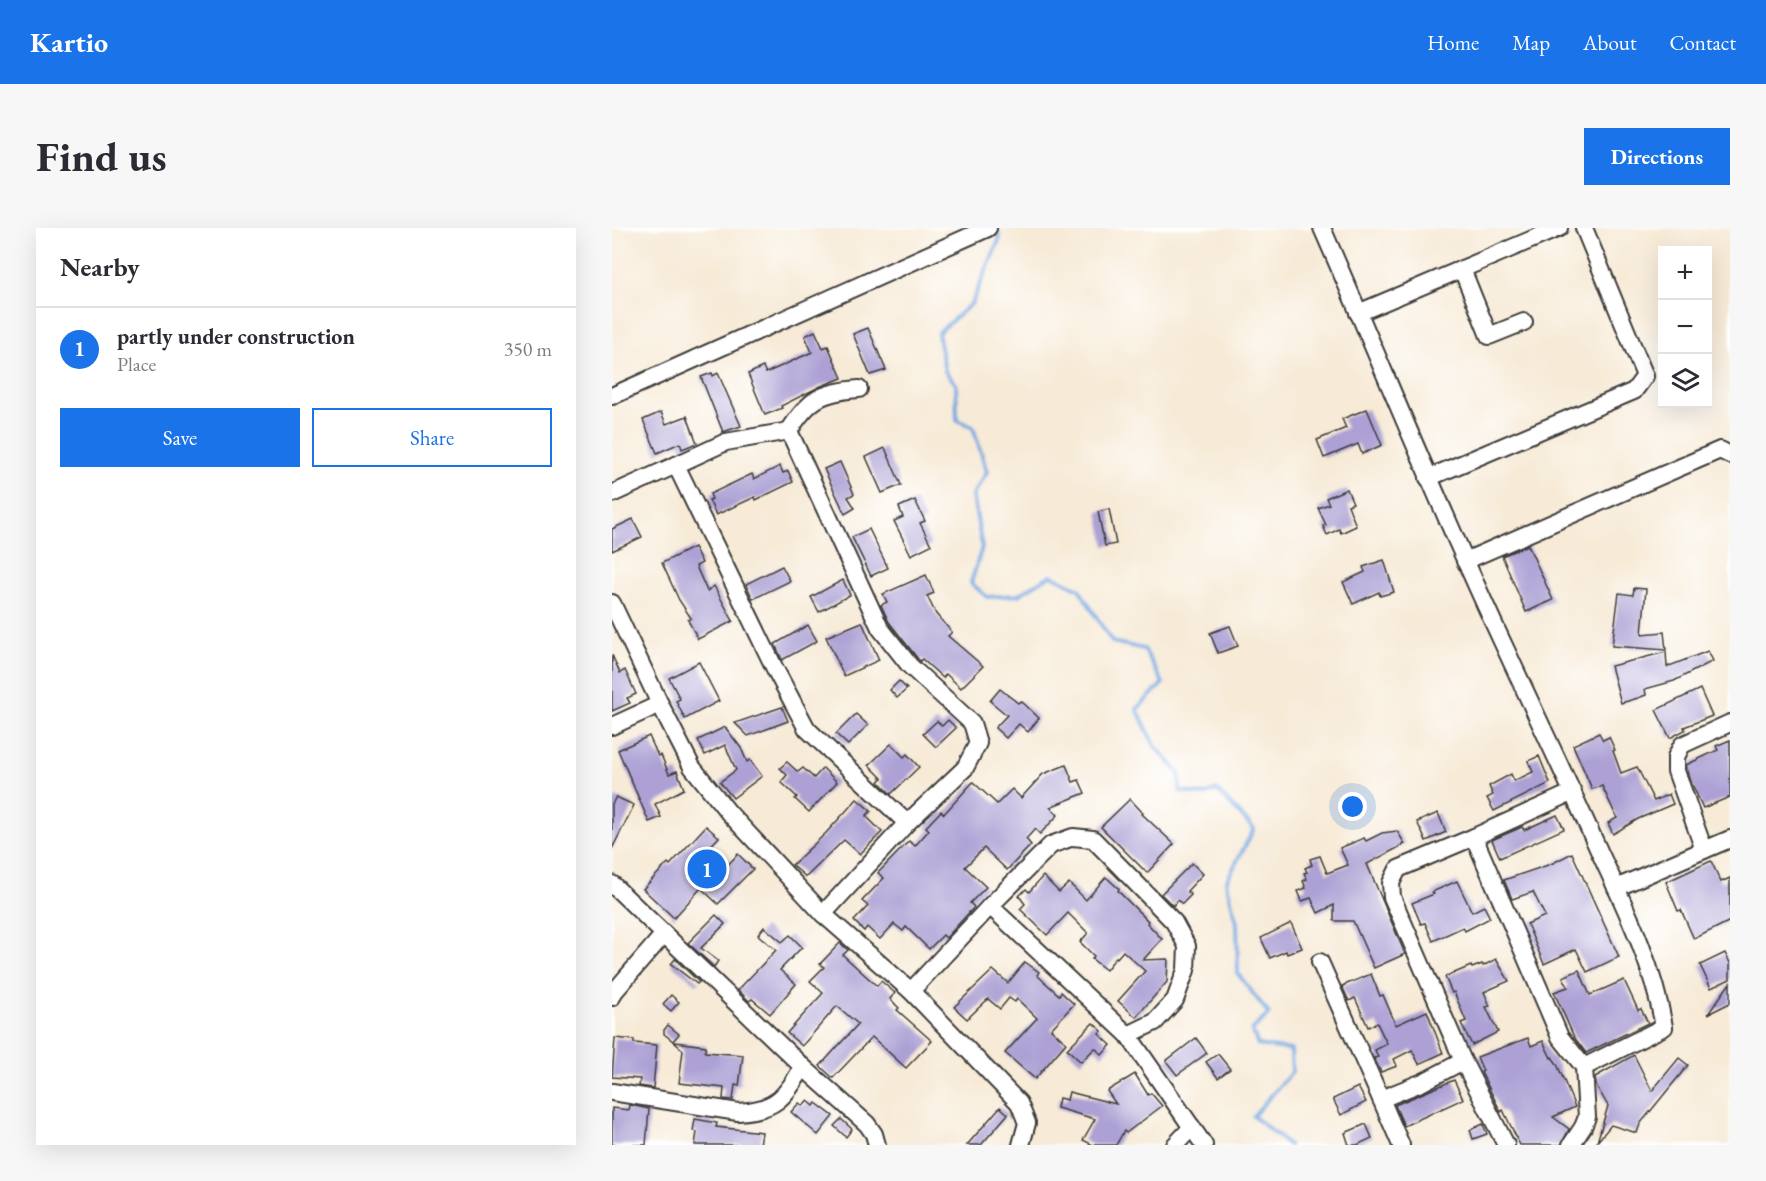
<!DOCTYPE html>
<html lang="en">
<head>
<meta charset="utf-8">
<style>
  body { margin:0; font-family:"EB Garamond",serif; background:#f7f7f7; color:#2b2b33 }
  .controls { position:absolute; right:18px; top:18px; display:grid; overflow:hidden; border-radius:0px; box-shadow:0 6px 24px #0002 }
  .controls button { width:54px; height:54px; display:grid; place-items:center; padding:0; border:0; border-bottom:2px solid #e1e1e2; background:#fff; color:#2b2b33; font:30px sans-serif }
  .you { position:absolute; left:741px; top:579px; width:21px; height:21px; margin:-15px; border:4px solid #fff; border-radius:50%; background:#1a73e8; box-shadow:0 0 0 9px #1a73e833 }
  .badge { display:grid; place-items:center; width:39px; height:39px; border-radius:50%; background:#1a73e8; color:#fff; font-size:20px; font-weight:700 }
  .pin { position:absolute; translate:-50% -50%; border:3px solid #fff; box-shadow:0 2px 6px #0006 }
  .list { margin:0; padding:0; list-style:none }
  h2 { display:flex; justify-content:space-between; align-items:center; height:78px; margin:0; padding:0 24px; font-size:26px }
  h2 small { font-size:20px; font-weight:400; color:#7c7c81 }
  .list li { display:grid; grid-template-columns:39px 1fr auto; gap:18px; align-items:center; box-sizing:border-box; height:84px; padding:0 24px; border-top:2px solid #e1e1e2 }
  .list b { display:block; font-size:22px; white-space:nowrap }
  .list p { margin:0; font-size:20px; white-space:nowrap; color:#7c7c81 }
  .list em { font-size:20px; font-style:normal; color:#7c7c81 }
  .actions { display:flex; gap:12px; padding:18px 24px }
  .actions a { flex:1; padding:14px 0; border:2px solid #1a73e8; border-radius:0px; text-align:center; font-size:21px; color:#1a73e8 }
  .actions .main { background:#1a73e8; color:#fff }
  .icon { flex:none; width:33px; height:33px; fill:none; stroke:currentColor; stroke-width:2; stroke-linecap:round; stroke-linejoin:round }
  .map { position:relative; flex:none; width:1118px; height:917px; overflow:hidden; border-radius:0px }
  header { display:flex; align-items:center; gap:36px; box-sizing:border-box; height:84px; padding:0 30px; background:#1a73e8; color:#fff }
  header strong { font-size:28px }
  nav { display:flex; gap:33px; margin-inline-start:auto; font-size:21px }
  .intro { display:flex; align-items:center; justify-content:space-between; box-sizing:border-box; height:144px; padding:0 36px }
  h1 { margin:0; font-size:42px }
  .button { padding:15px 27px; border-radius:0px; background:#1a73e8; color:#fff; font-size:21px; font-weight:700 }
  main { display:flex; gap:36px; padding:0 36px }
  aside { flex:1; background:#fff; border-radius:0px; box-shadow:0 6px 24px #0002 }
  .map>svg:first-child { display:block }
</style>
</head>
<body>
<header>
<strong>Kartio</strong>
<nav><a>Home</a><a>Map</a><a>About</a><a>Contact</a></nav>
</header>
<div class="intro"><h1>Find us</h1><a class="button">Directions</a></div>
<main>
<aside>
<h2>Nearby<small></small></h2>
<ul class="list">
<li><span class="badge">1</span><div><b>partly under construction</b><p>Place</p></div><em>350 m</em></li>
</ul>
<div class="actions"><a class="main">Save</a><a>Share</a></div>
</aside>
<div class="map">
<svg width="1118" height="917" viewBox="0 0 1118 917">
  <rect width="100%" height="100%" fill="#fff"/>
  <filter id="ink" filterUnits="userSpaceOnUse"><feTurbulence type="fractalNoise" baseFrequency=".0167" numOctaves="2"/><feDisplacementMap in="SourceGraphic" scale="12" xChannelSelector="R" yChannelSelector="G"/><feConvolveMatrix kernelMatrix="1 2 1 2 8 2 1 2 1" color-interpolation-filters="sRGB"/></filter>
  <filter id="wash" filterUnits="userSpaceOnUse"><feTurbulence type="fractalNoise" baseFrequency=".008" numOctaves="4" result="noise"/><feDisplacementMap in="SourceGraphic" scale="24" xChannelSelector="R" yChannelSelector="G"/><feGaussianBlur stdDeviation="1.35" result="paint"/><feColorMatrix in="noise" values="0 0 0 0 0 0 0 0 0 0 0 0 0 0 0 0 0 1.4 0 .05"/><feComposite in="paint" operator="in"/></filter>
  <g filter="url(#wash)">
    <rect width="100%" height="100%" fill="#f7ead6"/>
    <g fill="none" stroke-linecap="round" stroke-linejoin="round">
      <polyline stroke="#76a8e2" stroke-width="4" points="384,0 388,10 360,75 326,105 333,143 344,156 345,192 361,199 375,244 361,267 370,319 359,355 375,369 406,367 439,347 467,361 500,414 532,421 551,455 525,481 543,518 567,545 568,563 591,567 605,562 642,601 614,654 625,695 626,746 657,786 640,802 646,817 679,822 680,844 641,888 677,917"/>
    </g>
    <g id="blocks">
      <g fill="#aca0d4">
        <polygon points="256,100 274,142 258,147 241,106"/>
        <polygon points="203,103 211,120 216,118 230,150 209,158 169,178 170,180 153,187 136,146 151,139 154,145 200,124 193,108"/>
        <polygon points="100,145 101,148 106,145 129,198 111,204 89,149"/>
        <polygon points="755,181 770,217 750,226 746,216 712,230 705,212 734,200 730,191"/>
        <polygon points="49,184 54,196 75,188 85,215 70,221 68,215 45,225 31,192"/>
        <polygon points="273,220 289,257 270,265 254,229"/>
        <polygon points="228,234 242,266 236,269 243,280 233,286 212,241"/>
        <polygon points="168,238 171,245 176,243 181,254 144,272 143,269 104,287 97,272 100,271 98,266 140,246 142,251"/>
        <polygon points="735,261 741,275 736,277 744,298 729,305 727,301 715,307 711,298 714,297 706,280 717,276 714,270"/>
        <polygon points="303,272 313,293 308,295 319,317 299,327 282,293 291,289 287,279"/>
        <polygon points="497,281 504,316 493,318 486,284"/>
        <polygon points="21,291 30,309 0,323 0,301"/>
        <polygon points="257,301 276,340 259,348 240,309"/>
        <polygon points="916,317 941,372 914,384 890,328"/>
        <polygon points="82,319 90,335 84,338 95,363 102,358 121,393 86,411 76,392 79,390 67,372 50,335"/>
        <polygon points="772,332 782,364 768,368 767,364 741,376 731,354 753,344 751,339"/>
        <polygon points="170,338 178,353 141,371 134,356"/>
        <polygon points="314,347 322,365 315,368 324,386 340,404 336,408 371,438 349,460 334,446 331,450 310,431 308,433 306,431 277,394 269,377 275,374 271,366"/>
        <polygon points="231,352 238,367 207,384 199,369"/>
        <polygon points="1022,360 1034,361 1030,406 1052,404 1054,422 1000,418 1007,365 1021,367"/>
        <polygon points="250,394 267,432 232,448 214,409"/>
        <polygon points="196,397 205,413 170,432 163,416"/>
        <polygon points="618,398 626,418 606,425 598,405"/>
        <polygon points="1096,423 1101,433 1062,453 1033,461 1034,467 1026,470 1009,475 999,438 1054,424 1055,439"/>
        <polygon points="0,427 8,445 13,442 24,466 15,470 18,475 0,483"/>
        <polygon points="87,434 107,473 73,491 64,473 68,471 57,450"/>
        <polygon points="287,453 295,461 285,470 278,462"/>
        <polygon points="388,461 406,475 409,473 427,490 416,504 407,496 394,510 383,500 395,487 378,473"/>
        <polygon points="1088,461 1100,488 1072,499 1073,502 1058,510 1044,482"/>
        <polygon points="170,479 176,493 136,508 123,495"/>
        <polygon points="244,486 256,497 236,517 224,506"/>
        <polygon points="336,492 344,500 324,519 311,506 325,493 330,498"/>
        <polygon points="113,499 129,520 135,534 138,532 150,548 121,570 108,554 124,542 113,517 93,527 86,512"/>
        <polygon points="987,505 991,512 997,509 1003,522 1001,523 1009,545 1025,539 1042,573 1057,566 1061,576 1026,591 1001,606 996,595 1005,590 990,558 980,561 961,517"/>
        <polygon points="37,508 46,528 49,527 57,546 65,543 72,561 43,576 49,589 37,594 6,522"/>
        <polygon points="1118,512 1118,569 1091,580 1080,556 1074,537 1106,522 1104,518"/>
        <polygon points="279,516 292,529 295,526 307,539 279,566 267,554 270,550 257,537"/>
        <polygon points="927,528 938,555 882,583 875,570 881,567 877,558 899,546 902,553 921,544 916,533"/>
        <polygon points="175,534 186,544 191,540 202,550 211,540 225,554 197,584 183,571 185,569 169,554 175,547 168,540"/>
        <polygon points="454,537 461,554 467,552 473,565 438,579 446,587 428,606 423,601 414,611 419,617 395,642 372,620 353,639 374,659 358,675 362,679 334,710 331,707 317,721 294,699 291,703 282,696 268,711 255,699 252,703 242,693 256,678 250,673 272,650 266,645 297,613 303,618 317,602 314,599 329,583 332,586 361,554 385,576 400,561 409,570 431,546"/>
        <polygon points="4,569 22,577 0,621 0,576"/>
        <polygon points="245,571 259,583 254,588 270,604 248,626 232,612 194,649 180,637 214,605"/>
        <polygon points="518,571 531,585 530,586 562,616 535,645 489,599"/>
        <polygon points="826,585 834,604 814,613 805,594"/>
        <polygon points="945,587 952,601 888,630 880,612 910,599 912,602"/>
        <polygon points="94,598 107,609 91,626 111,642 126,626 141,641 106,676 89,660 62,690 31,661 56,635 58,637"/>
        <polygon points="785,603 793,616 755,636 793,726 762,740 741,693 722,693 722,677 706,685 699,670 690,673 686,663 694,660 691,653 695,651 692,645 695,644 693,640 700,637 698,631 708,628 715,645 736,637 728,620 752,610 754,613 770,605"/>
        <polygon points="960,625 1007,729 975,744 964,721 932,736 915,696 933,688 921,664 900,671 892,652 939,636"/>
        <polygon points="1099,633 1109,654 1118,650 1118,693 1082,711 1069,682 1066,683 1054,654"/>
        <polygon points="580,635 591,646 575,663 579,667 570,676 566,672 561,678 549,666"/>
        <polygon points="431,648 447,664 457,655 474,672 494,649 507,661 506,663 536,693 535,695 550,711 531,732 556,731 555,754 524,789 506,773 533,743 511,723 505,730 504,729 494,742 480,731 482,728 468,714 476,705 456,685 435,707 408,681 413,676 407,668 414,661 417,664"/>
        <polygon points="845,653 860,684 872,678 878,690 853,703 851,699 821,713 813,695 809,696 800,675 822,666 820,664"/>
        <polygon points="104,687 113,696 89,720 106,733 102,739 76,715"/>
        <polygon points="679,695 690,720 675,726 674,723 658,730 649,710"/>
        <polygon points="152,699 170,714 178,707 190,719 168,742 184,756 158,786 140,771 137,773 126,762 164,722 146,707"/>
        <polygon points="228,715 236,722 231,727 265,758 269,753 283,765 278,771 287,780 285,782 320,813 294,840 260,809 221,850 208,838 246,796 225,778 190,818 175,805 211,765 198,753 212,739 208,736"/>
        <polygon points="1113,725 1118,735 1118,751 1099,760 1088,737"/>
        <polygon points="63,731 87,754 85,756 59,736"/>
        <polygon points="884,731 897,753 872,764 878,778 874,779 886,804 860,817 849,795 854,793 842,764 840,765 833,749 859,738 860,740 870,736 871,738"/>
        <polygon points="413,734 427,744 425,747 447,767 449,764 462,776 439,801 454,815 423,851 393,825 425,790 405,771 403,774 397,770 388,781 376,771 355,791 342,779 381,742 396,755"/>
        <polygon points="967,742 978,767 1012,752 1026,782 1029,781 1036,795 974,825 962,809 942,764 956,759 951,749"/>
        <polygon points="759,746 768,768 771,767 784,797 815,783 831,825 807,836 800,822 782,831 785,838 769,844 762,830 766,829 763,822 775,816 765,795 756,799 743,770 737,773 730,758"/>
        <polygon points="1118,755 1118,775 1096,786"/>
        <polygon points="59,767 67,774 59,783 51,776"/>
        <polygon points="481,795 490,803 487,806 499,817 490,827 483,820 469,834 455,821"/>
        <polygon points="56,797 67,806 61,813 52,806 52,802"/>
        <polygon points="3,810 22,812 22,815 45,817 41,860 27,858 28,851 0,849"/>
        <polygon points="584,810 595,825 565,847 554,833"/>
        <polygon points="916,810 919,818 931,813 939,830 940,829 945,836 963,879 941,889 957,901 949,917 908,917 891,882 889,884 869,844 871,843 865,829"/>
        <polygon points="62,814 94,818 93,824 131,827 127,858 123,857 121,872 111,871 112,860 67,855 71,822"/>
        <polygon points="606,826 618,841 606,850 594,834"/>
        <polygon points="1022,827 1040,863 1067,830 1076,837 1028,896 1025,905 999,897 985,914 996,878 984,857 983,849"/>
        <polygon points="523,846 536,867 539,865 550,878 514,905 512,903 504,917 481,917 471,912 483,891 445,880 447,870 455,872 457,864 504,876 495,863"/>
        <polygon points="842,852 851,871 792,898 783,877"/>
        <polygon points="746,859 754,874 729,887 721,871"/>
        <polygon points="196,873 202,878 204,875 221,888 206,907 179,884 187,875 191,878"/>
        <polygon points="18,877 37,881 34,917 0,917 0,880 17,882"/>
        <polygon points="388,879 396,886 369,917 355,917"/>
        <polygon points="83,891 105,895 104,899 150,904 148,917 83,917 85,904 81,903"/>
        <polygon points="229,891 240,901 234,909 222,898"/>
        <polygon points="754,896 760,910 745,917 737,917 733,905"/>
        <polygon points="871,896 875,906 861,911 858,902"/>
      </g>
    </g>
  </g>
  <g filter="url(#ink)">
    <use href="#blocks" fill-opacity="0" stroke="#3d3b38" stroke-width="1.5"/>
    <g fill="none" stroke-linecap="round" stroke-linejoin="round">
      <g stroke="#3d3b38" stroke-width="20">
        <g id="minor">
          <path d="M710,0C772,141 829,284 895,424C926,491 958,558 988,625C1015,683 1041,736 1052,799L972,839L948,809L862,609L961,564"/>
          <polyline points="850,41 877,108 912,94"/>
          <polyline points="746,85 947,0"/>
          <polyline points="0,168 376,0"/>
          <polyline points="177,203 114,214 64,237 163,441 195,501 295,595"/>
          <polyline points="816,250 1022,163 1033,148 972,0"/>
          <polyline points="0,266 64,237"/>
          <polyline points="853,333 1108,222 1118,227"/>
          <polyline points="0,375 48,476 80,539 117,585 211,686 299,763 407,875 415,895 409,917"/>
          <polyline points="0,498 48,476"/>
          <polyline points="862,609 786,641 779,655 780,669 851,833 894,917"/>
          <polyline points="1092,622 1118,611"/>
          <polyline points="0,656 191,839 255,896 262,906 265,917"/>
          <polyline points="1004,660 1092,622 1064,543 1064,529 1070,517 1118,495"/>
          <polyline points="378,678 439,617 461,609 481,611 562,694 575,718 574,742 563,772 543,794 516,807"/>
          <path d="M211,686L295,595L353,540L366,515L360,495L298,438L268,400L177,203C197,171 209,164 247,161"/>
          <polyline points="708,734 769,871"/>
          <polyline points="299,763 378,678 516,807 592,917"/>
          <polyline points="0,769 2,764 52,706"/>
          <path d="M0,864L126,884C164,882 172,870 191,839"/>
          <polyline points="563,917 580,899"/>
          <polyline points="789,917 769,871 811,854 851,833"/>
          <polyline points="959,917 971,899 975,889 972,839"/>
        </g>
      </g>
      <use href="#minor" stroke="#fff" stroke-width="16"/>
    </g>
  </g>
</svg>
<div class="controls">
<button>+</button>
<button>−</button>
<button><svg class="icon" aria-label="layers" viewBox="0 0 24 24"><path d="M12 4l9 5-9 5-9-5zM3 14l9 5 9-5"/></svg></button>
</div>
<div class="you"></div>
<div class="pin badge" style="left:95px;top:641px">1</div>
</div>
</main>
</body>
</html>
